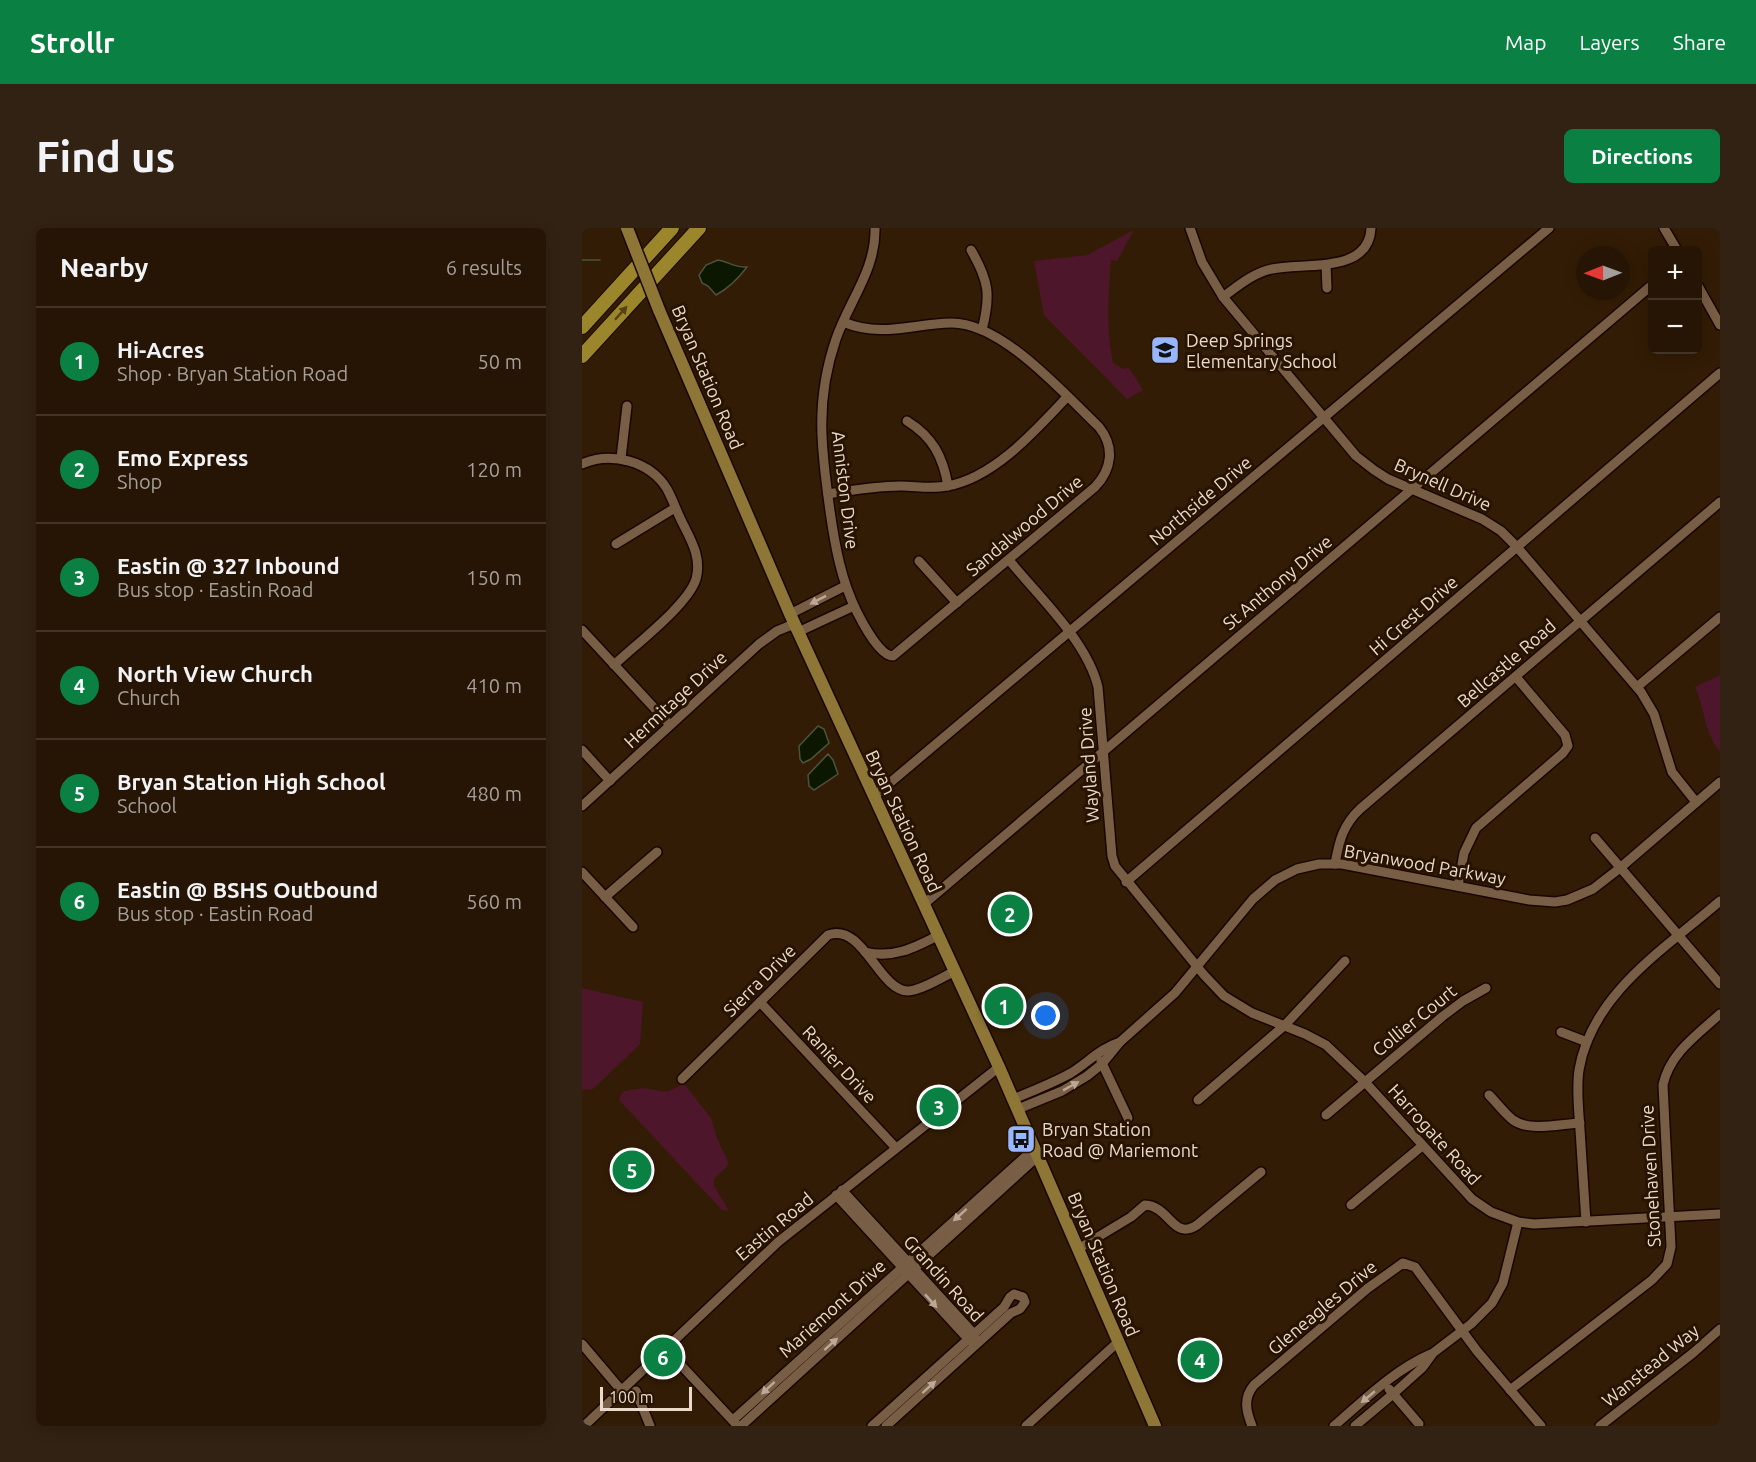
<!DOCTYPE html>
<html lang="en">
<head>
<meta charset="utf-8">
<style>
  body { margin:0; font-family:Ubuntu,sans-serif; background:#322213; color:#f1f3f6 }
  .controls { position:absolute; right:18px; top:18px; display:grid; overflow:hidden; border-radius:9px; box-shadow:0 3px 15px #0003 }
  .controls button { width:54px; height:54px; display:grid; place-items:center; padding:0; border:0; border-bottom:2px solid #423426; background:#261504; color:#f1f3f6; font:30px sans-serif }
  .compass { position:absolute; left:994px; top:18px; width:54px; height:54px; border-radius:50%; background:#261504; box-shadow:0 3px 15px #0003; rotate:269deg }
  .scale { position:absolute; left:18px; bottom:15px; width:92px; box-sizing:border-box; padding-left:6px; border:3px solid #e9dacc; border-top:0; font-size:16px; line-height:21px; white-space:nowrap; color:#e9dacc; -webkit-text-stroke:4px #281300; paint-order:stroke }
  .you { position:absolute; left:464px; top:788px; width:21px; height:21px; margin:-15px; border:4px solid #fff; border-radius:50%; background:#1a73e8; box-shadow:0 0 0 9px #1a73e833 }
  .badge { display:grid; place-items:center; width:39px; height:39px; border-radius:50%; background:#0b8043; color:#fff; font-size:20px; font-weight:700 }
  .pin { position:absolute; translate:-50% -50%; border:3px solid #fff; box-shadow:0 2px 6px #0006 }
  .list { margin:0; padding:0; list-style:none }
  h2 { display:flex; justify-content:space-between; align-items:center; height:78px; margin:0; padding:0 24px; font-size:26px }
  h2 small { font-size:20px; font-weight:400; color:#a49f9a }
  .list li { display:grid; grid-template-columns:39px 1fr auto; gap:18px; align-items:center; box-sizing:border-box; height:108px; padding:0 24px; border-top:2px solid #423426 }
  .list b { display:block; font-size:22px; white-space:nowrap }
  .list p { margin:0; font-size:20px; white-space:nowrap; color:#a49f9a }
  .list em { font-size:20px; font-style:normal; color:#a49f9a }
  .map { position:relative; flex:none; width:1138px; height:1198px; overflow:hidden; border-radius:9px }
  header { display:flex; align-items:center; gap:36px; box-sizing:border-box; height:84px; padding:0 30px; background:#0b8043; color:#fff }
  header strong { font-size:28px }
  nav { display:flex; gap:33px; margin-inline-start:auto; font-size:21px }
  .intro { display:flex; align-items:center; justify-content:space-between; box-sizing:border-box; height:144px; padding:0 36px }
  h1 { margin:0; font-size:42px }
  .button { padding:15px 27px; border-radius:9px; background:#0b8043; color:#fff; font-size:21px; font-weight:700 }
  main { display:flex; gap:36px; padding:0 36px }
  aside { flex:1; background:#261504; border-radius:9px; box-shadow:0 3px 15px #0003 }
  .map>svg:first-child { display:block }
</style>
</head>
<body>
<header>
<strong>Strollr</strong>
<nav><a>Map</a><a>Layers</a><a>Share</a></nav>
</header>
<div class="intro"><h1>Find us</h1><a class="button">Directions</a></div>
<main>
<aside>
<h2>Nearby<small>6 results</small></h2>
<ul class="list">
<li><span class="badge">1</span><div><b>Hi-Acres</b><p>Shop · Bryan Station Road</p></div><em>50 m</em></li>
<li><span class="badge">2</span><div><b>Emo Express</b><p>Shop</p></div><em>120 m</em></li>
<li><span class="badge">3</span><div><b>Eastin @ 327 Inbound</b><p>Bus stop · Eastin Road</p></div><em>150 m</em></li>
<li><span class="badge">4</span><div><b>North View Church</b><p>Church</p></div><em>410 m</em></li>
<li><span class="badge">5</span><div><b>Bryan Station High School</b><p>School</p></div><em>480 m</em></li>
<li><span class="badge">6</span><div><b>Eastin @ BSHS Outbound</b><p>Bus stop · Eastin Road</p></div><em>560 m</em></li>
</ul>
</aside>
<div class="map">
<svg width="1138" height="1198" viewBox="0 0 1138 1198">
  <rect width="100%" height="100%" fill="#331c05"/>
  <g fill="#4d162a">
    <path d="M552,2L535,33L529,32C526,67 524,100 531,135L542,141L547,140L561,162L545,171L462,87L452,33L505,27Z"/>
    <path d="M1138,447V523C1122,506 1123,480 1113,459Z"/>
    <polygon points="0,760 61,774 58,816 11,861 0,862"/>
    <polygon points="102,856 129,890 135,910 147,936 132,951 132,958 147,983 140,982 38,873 37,870 42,863 61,860 85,864"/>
  </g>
  <g fill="#0c1700" stroke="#4e523d" stroke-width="1.5">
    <path d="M136,32C148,34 152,40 165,39C156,51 147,60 134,67L126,58L120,55L117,47L124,37Z"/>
    <polygon points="236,498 242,501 247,515 229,531 221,535 218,531 217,518"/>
    <polygon points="246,526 251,532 256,546 232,562 227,558 226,547"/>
  </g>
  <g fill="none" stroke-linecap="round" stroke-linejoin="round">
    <polyline stroke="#4e523d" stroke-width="1.5" points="0,32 18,32"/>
    <g stroke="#190600" stroke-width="12">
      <g id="minor">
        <polyline points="608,0 620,34 641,69 774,228 792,242 806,251 900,291 919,303 935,319 1059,464 1072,486 1090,544 1114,574"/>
        <polyline points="1082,0 1095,22"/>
        <path d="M389,22C407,53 409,67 400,102"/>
        <polyline points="744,37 745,60"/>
        <polyline points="1116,58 1138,97"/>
        <path d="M641,69C656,58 671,45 690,41C720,34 787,47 789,0"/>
        <path d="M261,94C300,110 329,96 369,95C420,94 482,166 517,199C533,219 530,241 513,259L311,428C298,428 281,396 275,384C259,352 253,318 248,283C239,220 233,172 254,111C267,73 294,42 293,0"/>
        <path d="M325,193C351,209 361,229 366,258"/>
        <polyline points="39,230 45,178"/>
        <path d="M0,236C29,223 68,233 85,261C91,272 95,284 100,294C109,312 120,330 114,351C106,377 53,417 32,437"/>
        <path d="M246,266C270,262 294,258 319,258C334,258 350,261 365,258C412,250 454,202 485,169"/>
        <polyline points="34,316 93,280"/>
        <path d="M427,332C457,369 505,413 516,459L530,628L533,638L622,747L642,768L670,785L723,806L744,817L783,854L890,971L909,984L936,994L952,996L1138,986"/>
        <polyline points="337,333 375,375"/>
        <polyline points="208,386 263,358"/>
        <polyline points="0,402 88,497"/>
        <polyline points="216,404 272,378"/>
        <polyline points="1055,459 1138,389"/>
        <polyline points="0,522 28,553"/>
        <polyline points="291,569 967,0"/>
        <polyline points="0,578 177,416 195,403 212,396"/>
        <polyline points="1013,610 1138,756"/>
        <path d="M753,636C757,613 761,597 778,581L1138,274"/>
        <polyline points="0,644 51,699"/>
        <polyline points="544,654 1138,145"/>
        <polyline points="876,658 882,625 894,600 981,525 986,518 983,507 934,449"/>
        <polyline points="23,669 75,624"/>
        <polyline points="342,676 1070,57"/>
        <path d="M283,724C311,731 332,720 357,707"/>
        <polyline points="178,774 314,920"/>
        <polyline points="979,804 1005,814"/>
        <polyline points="519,833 546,890"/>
        <path d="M100,851L246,707C281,694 297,763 326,763C338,763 361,749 373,743"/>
        <path d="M907,867C915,875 922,885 931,892C948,904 978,896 998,895"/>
        <path d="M431,871C451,863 471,855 489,845C505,835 519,820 538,814"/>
        <polyline points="616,872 703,797 763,733"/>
        <polyline points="436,881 480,863 505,848 520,836 538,814 593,765 671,671 693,652 715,641 737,636 760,636 947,672 973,674 985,672 1011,661 1038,640 1138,554"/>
        <polyline points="744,887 861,788 881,773 904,760"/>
        <polyline points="260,962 392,1106 393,1111"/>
        <polyline points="254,967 388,1113"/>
        <polyline points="769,977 840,918"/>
        <path d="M1004,994C1002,963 1000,933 998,902C997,883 994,862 997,842C1010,765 1083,721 1138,673"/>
        <path d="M496,1021L549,989L563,977C588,978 591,1013 615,997L679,944"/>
        <polyline points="0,1116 39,1162"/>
        <polyline points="83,1120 154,1196"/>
        <polyline points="807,1161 837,1196"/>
        <path d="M928,1162L1070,1052L1085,1036L1089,1019L1081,857C1088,825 1115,807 1138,786"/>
        <polyline points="54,1163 68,1198"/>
        <polyline points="151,1192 453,920"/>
        <polyline points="2,1198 196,1014 417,839"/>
        <polyline points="159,1198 456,928"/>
        <polyline points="290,1198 422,1079 428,1069 432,1066 441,1069 443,1074 438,1081 429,1085 304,1198"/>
        <polyline points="444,1198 536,1114"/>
        <path d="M670,1198C664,1183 661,1170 672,1157L786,1060L821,1035L833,1039L895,1123L959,1198"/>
        <path d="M752,1198C782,1172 812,1142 849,1126"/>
        <polyline points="773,1198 811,1166 840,1140 851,1125 889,1096 910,1075 921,1055 936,994"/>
        <polyline points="1018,1198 1111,1125 1138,1101"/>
      </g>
    </g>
    <g stroke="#190600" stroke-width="15">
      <polyline id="major" points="77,82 208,386 417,839 573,1198"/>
    </g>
    <g stroke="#190600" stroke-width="16">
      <g id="highway">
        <polyline points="0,99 90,0"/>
        <polyline points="0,128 117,0"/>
      </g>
    </g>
    <use href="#minor" stroke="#795e46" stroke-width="9"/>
    <use href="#major" stroke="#8d7636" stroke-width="12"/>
    <use href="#highway" stroke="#9b862c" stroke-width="14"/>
    <g stroke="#190600" stroke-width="15" stroke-linecap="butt">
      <polyline id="major-bridge" points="45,0 77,82"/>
    </g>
    <use href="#major-bridge" stroke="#8d7636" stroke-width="12"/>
  </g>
  <defs><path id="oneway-solid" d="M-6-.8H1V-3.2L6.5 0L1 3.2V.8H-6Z" transform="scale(1.5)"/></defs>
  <use fill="#564112" href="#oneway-solid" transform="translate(39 85) rotate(-48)"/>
  <g fill="#bca896">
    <use href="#oneway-solid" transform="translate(236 372) rotate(153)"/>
    <use href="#oneway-solid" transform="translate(489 858) rotate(-29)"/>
    <use href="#oneway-solid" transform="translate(378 987) rotate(138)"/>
    <use href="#oneway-solid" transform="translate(349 1073) rotate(48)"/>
    <use href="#oneway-solid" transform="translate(249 1116) rotate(-42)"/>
    <use href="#oneway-solid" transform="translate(347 1159) rotate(-42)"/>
    <use href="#oneway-solid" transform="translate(186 1160) rotate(137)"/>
    <use href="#oneway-solid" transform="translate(786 1169) rotate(140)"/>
  </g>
  <defs>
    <g id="school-square" transform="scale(1.5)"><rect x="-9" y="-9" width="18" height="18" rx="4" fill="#97b6fd" stroke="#281300"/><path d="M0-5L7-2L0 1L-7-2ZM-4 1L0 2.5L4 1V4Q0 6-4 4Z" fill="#111"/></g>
    <g id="bus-square" transform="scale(1.5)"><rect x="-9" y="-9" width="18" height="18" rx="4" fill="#97b6fd" stroke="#281300"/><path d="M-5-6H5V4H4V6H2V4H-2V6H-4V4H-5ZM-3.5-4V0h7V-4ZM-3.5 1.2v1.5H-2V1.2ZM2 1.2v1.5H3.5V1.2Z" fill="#111"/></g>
  </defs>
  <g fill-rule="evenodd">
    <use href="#school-square" x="583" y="122"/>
    <use href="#bus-square" x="439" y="911"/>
  </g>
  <g text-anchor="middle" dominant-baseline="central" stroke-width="6" stroke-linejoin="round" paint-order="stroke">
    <g font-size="18" fill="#e9dacc" stroke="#281300" text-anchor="start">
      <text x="604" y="112">Deep Springs<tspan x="604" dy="21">Elementary School</tspan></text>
      <text x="460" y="901">Bryan Station<tspan x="460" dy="21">Road @ Mariemont</tspan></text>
    </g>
    <g font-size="18" fill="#e9dacc" stroke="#281300">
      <text transform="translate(126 149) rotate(67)">Bryan Station Road</text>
      <text transform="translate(861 256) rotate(24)">Brynell Drive</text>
      <text transform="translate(264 262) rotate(83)">Anniston Drive</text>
      <text transform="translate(618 272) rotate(-40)">Northside Drive</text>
      <text transform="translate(442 297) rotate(-40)">Sandalwood Drive</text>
      <text transform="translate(695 354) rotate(-40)">St Anthony Drive</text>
      <text transform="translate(831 387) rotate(-41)">Hi Crest Drive</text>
      <text transform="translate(924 435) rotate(-41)">Bellcastle Road</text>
      <text transform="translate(93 471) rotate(-43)">Hermitage Drive</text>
      <text transform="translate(506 537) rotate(-94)">Wayland Drive</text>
      <text transform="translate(322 593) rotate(65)">Bryan Station Road</text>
      <text transform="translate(843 636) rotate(10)">Bryanwood Parkway</text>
      <text transform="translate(177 752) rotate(-45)">Sierra Drive</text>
      <text transform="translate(832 792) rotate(-39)">Collier Court</text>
      <text transform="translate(258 836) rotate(47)">Ranier Drive</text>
      <text transform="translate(853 906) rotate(48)">Harrogate Road</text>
      <text transform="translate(1068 948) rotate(-93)">Stonehaven Drive</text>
      <text transform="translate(192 998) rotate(-40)">Eastin Road</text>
      <text transform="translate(522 1036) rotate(67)">Bryan Station Road</text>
      <text transform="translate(362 1050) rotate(48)">Grandin Road</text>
      <text transform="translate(740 1079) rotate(-40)">Gleneagles Drive</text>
      <text transform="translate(250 1080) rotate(-42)">Mariemont Drive</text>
      <text transform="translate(1068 1137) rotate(-39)">Wanstead Way</text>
    </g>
  </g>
</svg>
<div class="controls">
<button>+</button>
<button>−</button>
</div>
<svg class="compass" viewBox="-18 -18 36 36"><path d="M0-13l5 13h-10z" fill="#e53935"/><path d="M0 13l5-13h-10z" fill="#a49f9a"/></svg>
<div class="scale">100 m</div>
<div class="you"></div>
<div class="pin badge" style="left:422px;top:778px">1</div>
<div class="pin badge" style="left:428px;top:686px">2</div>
<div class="pin badge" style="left:357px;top:879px">3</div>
<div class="pin badge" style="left:618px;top:1132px">4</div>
<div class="pin badge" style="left:50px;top:942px">5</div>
<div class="pin badge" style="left:81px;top:1129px">6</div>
</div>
</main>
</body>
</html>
